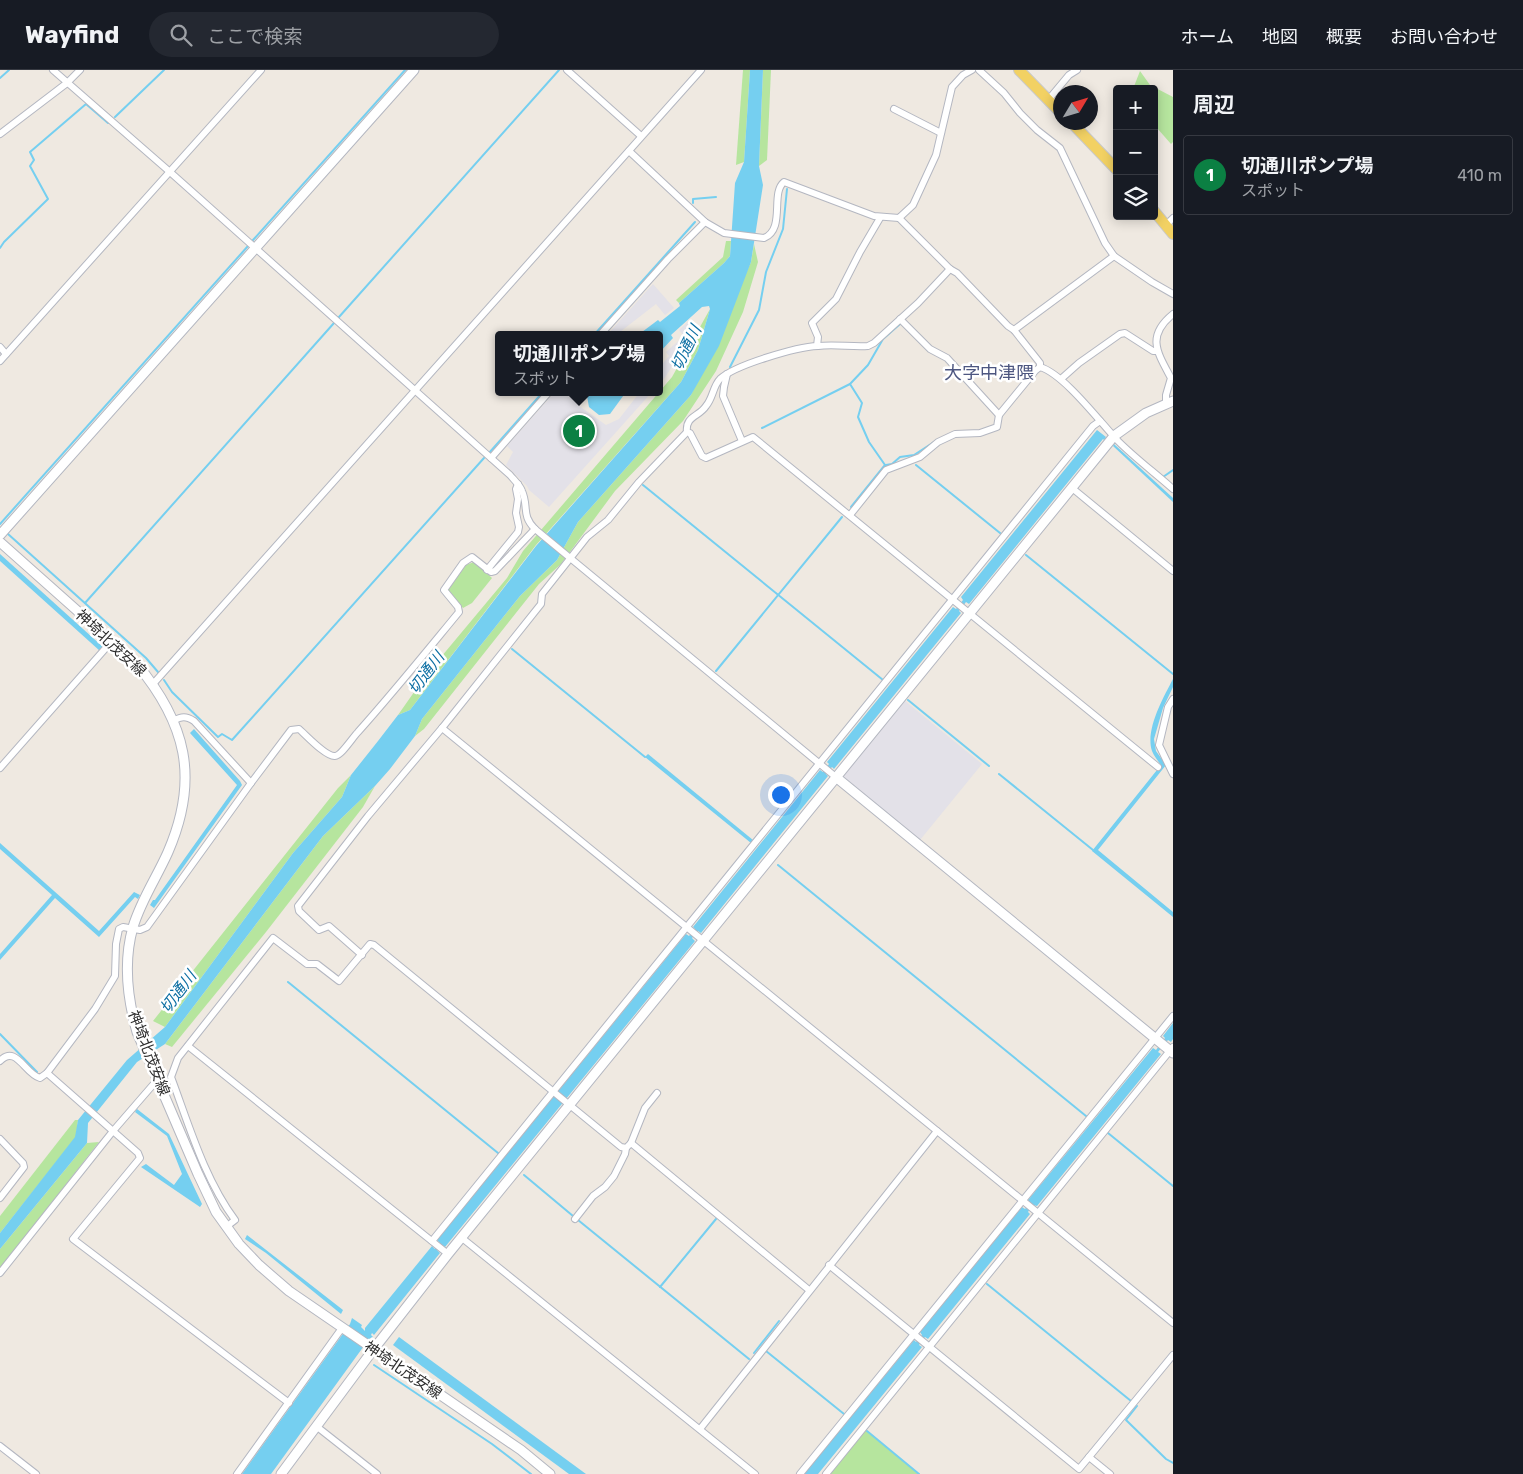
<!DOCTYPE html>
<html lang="ja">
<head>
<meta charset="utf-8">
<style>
  body { margin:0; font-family:Rubik,"Noto Sans JP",sans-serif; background:#242831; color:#f1f3f6 }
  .controls { position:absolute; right:15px; top:15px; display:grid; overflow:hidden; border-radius:5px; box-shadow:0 2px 12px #0003 }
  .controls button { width:45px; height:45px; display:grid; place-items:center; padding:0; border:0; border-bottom:1px solid #363941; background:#171b24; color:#f1f3f6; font:25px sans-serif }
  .compass { position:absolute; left:1053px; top:15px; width:45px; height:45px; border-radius:50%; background:#171b24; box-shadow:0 2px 12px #0003; rotate:52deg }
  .you { position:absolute; left:780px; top:724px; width:18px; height:18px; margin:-12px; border:4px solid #fff; border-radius:50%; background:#1a73e8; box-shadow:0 0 0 8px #1a73e833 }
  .badge { display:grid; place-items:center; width:32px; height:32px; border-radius:50%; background:#0b8043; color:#fff; font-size:16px; font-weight:700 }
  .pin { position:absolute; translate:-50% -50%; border:2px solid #fff; box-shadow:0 1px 5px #0006 }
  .popup { position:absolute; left:495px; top:261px; width:168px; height:65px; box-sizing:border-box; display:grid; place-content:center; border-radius:5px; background:#171b24; filter:drop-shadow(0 1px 4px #0005); font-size:16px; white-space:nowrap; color:#9ea1a6 }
  .popup b { font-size:19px; color:#f1f3f6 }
  .popup::after { content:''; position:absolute; left:50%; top:100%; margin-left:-10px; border:10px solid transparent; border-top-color:#171b24 }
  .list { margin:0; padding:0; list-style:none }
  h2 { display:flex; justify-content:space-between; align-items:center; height:65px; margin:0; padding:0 20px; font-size:21px }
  h2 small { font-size:16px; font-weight:400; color:#9ea1a6 }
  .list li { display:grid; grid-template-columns:32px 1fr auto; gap:15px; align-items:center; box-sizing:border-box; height:80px; margin:0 10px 10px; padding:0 10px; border:1px solid #363941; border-radius:5px }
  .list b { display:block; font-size:19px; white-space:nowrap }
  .list p { margin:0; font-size:16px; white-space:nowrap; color:#9ea1a6 }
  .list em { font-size:16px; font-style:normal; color:#9ea1a6 }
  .icon { flex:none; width:28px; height:28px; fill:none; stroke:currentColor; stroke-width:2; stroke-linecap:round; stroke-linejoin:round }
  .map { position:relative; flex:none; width:1173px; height:1404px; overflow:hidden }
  header { display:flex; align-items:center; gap:30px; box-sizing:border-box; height:70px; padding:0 25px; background:#171b24; border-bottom:1px solid #363941 }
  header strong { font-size:24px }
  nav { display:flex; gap:28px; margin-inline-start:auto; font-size:18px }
  .search { width:350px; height:45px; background:#242831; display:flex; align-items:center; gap:12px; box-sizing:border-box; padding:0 18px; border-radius:28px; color:#9ea1a6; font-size:19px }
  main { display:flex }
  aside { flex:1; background:#171b24 }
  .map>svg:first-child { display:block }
</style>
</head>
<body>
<header>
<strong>Wayfind</strong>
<div class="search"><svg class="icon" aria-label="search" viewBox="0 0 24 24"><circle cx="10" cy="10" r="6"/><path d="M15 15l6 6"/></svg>ここで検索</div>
<nav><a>ホーム</a><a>地図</a><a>概要</a><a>お問い合わせ</a></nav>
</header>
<main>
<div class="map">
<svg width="1173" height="1404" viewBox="0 0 1173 1404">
  <rect width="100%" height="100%" fill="#efe9e1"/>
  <g fill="#e3e1e8">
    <polygon points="653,214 674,238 665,245 656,234 616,265 607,265"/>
    <polygon points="688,252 695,259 666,306 659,314 659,298 669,286 666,282 684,266 679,260"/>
    <polygon points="555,322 578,322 578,335 606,355 619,349 640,322 652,322 549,437 529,420 527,416 506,395 513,382 507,376"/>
    <polygon points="905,631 982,694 920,770 843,707"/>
  </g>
  <g fill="#b6e59e">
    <polygon points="743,0 750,0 744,92 736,95"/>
    <polygon points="763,0 771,0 767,90 759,96"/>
    <polygon points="1140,1 1150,15 1173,27 1173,72 1171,74 1157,58 1154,60 1154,19 1133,19"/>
    <polygon points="726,171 731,171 730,186 724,193 679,233 676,230 723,187"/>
    <polygon points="754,174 758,192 743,242 716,301 683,351 615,421 561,494 539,514 424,659 415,666 422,649 520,526 557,490 578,452 691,325 751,192"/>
    <polygon points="710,239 698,280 681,312 536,475 410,640 398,645 426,605 507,508 523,481 672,307"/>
    <polygon points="474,492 492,508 472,533 463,538 448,520 466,495"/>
    <polygon points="351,705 342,727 293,783 165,957 153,951 338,718"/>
    <polygon points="375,716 363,737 266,862 172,977 165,974 323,766"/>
    <polygon points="75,1050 78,1050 76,1067 0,1163 0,1146"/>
    <polygon points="99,1072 0,1199 0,1179 87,1073"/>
    <polygon points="866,1360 919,1404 830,1404"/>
  </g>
  <g fill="#75cff0">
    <polygon points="750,0 763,0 759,96 763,115 751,192 719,276 691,325 578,452 557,490 520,526 422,649 415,666 390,699 375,716 323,766 165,974 137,992 88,1053 87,1073 0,1179 0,1163 75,1067 78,1050 127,990 165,957 293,783 342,727 351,705 378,671 398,645 410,640 536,476 681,312 698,280 710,239 709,236 702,237 671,265 673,268 659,283 659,265 638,265 658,250 660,252 680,236 679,233 724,193 730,186 735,113 744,92"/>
    <polygon points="589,322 626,322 610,344 599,345 589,337 587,326"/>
    <polygon points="1097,360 1106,367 1104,370 1103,369 969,534 966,532 959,541 961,543 834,699 832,697 826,704 828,706 701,863 698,861 692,868 695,871 445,1177 442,1175 437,1180 440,1183 374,1265 372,1263 371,1265 373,1267 369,1269 271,1404 242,1404 350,1254 352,1248 362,1255 361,1257 365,1261 365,1258 432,1176 435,1179 440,1173 437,1170 686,864 689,866 695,859 693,857 820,700 823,702 829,694 827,692 953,537 956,539 963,530 961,527"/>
    <polygon points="1114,374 1173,428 1173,432 1113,376"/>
    <polygon points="0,484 103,577 100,581 0,491"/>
    <path d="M1173,609V617L1163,638L1154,669L1156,681L1166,695L1098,780L1173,842V847L1092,781L1161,695C1158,691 1154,686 1152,681C1145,660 1163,628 1173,609Z"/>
    <polygon points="194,659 240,711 242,715 154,838 150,835 153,830 155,830 237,715 190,663"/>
    <polygon points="648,684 753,770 751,773 645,687"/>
    <polygon points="0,773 99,861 134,822 140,825 138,829 135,827 99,867 55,828 0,890 0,884 52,825 0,779"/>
    <polygon points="1173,953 1173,969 1171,972 1168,970 1158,982 1161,984 1037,1136 1033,1135 1028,1142 1030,1144 928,1269 925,1267 919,1275 922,1277 818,1404 804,1404 914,1270 916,1272 922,1265 920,1262 1022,1137 1025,1139 1030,1133 1028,1130 1153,978 1156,980 1165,968 1163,966"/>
    <polygon points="137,1039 169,1064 202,1134 200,1137 141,1097 146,1094 174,1115 182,1104 167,1066 135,1042"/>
    <polygon points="247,1165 343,1240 341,1244 266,1183 245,1169"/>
    <polygon points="399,1267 586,1404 569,1404 393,1275"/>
  </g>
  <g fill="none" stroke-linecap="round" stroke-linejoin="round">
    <g stroke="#75cff0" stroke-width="2">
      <polyline points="0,8 9,0"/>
      <polyline points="115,47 164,0"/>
      <polyline points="693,133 693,129 716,127"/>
      <polyline points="253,170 405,0"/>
      <polyline points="0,178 4,172 48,129 30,96 34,90 30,82 86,34 108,53"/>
      <polyline points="339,247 559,0"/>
      <polyline points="594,265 695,152"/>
      <polyline points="730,297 759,240 766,202 783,159 787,119"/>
      <polyline points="762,358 850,314"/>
      <polyline points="489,383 543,322"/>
      <polyline points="886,395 892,394 900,387 914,385 934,372"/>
      <polyline points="916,395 1000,463"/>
      <polyline points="1163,407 1173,400"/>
      <polyline points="643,415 883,610"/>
      <polyline points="851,437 885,395 869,372 858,347 862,333 850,314 868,295 883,269 900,254"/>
      <polyline points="0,454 248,176"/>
      <polyline points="8,464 146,588 158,602"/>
      <polyline points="1026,485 1173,604"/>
      <polyline points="85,533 334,253"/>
      <polyline points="512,579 645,687"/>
      <polyline points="716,601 842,447"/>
      <polyline points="164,610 172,622 218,667 222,664 232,670 484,388"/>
      <polyline points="908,630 989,696"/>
      <polyline points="999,704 1093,780"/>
      <polyline points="778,795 1086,1046"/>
      <polyline points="288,912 498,1083"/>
      <polyline points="0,964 37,1002"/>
      <polyline points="1108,1063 1173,1116"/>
      <polyline points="524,1105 573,1146"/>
      <polyline points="578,1150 749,1289"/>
      <polyline points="987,1214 1131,1331"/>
      <polyline points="660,1217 716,1149"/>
      <polyline points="766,1281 844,1344"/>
      <polyline points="754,1283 779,1251"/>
      <polyline points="374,1295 492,1374 531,1404"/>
      <polyline points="1137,1336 1126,1350 1166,1389 1173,1393"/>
      <polyline points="867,1361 919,1404"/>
    </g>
    <g stroke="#b4b7c1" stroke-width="8">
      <g id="street">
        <path d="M53,0L170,102L510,405C514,410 520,415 522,421C529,437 521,445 535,459L837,708"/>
        <polyline points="567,0 641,66"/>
        <polyline points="979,0 1004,23 1020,43 1037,60 1060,78 1105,173 1114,186 1152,212 1173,224"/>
        <polyline points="1049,29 1069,5 1077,0"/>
        <polyline points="894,39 941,63"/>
        <polyline points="0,64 67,13 80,0"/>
        <path d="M629,81L705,152L724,163L764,168C786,159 770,123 784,112L874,146L899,148L913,135L936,85L952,17L963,5L972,0"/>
        <polyline points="899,148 950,199 957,203 1008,256 1014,260 1040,293 1040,297"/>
        <polyline points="1166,155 1173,148"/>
        <path d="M950,199L918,233L874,273L868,276C851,277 834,274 818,276C796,277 735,295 720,309C713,316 713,328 706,336C699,347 685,346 687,362L690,363L702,386L706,388L753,367L1158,697"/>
        <polyline points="900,249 930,279 947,288 999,345"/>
        <polyline points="1014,260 1114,186"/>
        <polyline points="600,265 668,189 705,152"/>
        <polyline points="817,276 818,267 812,253 836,229 860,182 880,148"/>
        <polyline points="0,277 6,284"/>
        <polyline points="0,291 261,0"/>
        <path d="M1040,297C1064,304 1100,352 1118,371C1135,388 1155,403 1173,419"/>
        <polyline points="727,304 724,317 723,326 742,371"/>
        <polyline points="1061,309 1079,293 1120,264 1125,263 1153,281 1157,281"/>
        <path d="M1166,333V325L1171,308C1157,282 1146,266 1173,244"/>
        <polyline points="491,388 549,322"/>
        <polyline points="1072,418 1173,501"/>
        <polyline points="850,445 886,400 920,387 938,372 955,364 980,363 997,357 999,345 1035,301 1040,297"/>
        <polyline points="487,500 518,462 519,457 516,443 518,429 516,419 518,414"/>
        <polyline points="153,614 701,0"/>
        <polyline points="1173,629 1168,637 1159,675 1173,704"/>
        <path d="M173,651C182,646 186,646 194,651L251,713"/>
        <polyline points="442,658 1173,1253"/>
        <polyline points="0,698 112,571"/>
        <polyline points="362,885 329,856 319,860 299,841 298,836 368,746 442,658 541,534 542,524 587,467 608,450 639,412 687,362"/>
        <polyline points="188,976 448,1184"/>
        <path d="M0,991C16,974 25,1004 40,1008L47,1003L95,939L115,906L116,874L119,859L123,857L140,860L147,857L251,713L291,660L299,659C306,665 326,687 335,686C341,686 353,667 358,662C393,623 426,582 459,542L458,537L444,520L463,493L472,487L491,502L495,501L535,459"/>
        <polyline points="47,1003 138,1083 140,1088 73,1169 289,1333"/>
        <polyline points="0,1069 23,1093 24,1097 0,1128"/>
        <polyline points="631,1073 645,1038 657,1023"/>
        <polyline points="575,1149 593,1126 605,1117 614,1106 625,1084 626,1078"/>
        <path d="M226,1157L235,1150C204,1108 189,1055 171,1007L178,988L273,868L307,894H317L339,911L370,874L374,875L621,1077L626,1078L631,1073L809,1220"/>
        <polyline points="462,1168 755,1404"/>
        <polyline points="432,1171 1093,356 1100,351"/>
        <polyline points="829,1195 1079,1399 1089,1387 1110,1404"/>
        <polyline points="0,1203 113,1061 158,1009"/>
        <polyline points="316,1356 377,1404"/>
        <polyline points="700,1359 937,1061"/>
        <polyline points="0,1376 36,1404"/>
        <polyline points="1089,1387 1173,1285"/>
        <polyline points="237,1404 342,1258"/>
        <polyline points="800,1404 1173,946"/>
        <polyline points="826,1404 1173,977"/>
      </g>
    </g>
    <g stroke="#b4b7c1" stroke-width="11">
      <g id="secondary">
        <polyline points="0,465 414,0"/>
        <path d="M0,472L136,593C186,653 200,708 168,782C157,807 141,830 133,857C123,892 127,927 137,962L198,1104L216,1142L239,1174L259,1195L289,1221L521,1380L550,1404"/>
        <polyline points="837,708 1173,983"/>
        <polyline points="281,1404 373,1280 448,1184 1114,366 1146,343 1173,331"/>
      </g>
    </g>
    <g stroke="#c9c9c9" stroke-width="12">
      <g id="primary">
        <polyline points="1019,0 1060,42"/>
        <polyline points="1071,52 1117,100"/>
        <polyline points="1154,141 1173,164"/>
      </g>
    </g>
    <use href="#street" stroke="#fff" stroke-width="6"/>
    <use href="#secondary" stroke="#fff" stroke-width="9"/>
    <use href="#primary" stroke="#f2d163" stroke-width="10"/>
  </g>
  <g text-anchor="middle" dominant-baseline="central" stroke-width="5" stroke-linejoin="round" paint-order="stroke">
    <g font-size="15" fill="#2e2e2e" stroke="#fff">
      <text transform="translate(111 573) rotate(43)">神埼北茂安線</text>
      <text transform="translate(149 983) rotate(69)">神埼北茂安線</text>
      <text transform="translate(403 1300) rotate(34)">神埼北茂安線</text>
    </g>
    <g font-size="16" font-style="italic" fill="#0d6fa3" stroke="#fff">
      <text transform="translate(686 278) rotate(-64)">切通川</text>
      <text transform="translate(426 603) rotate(-53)">切通川</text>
      <text transform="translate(178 922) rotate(-53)">切通川</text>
    </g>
    <g font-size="18" fill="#4d5680" stroke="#fff">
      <text x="989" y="303">大字中津隈</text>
    </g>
  </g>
</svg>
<div class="controls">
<button>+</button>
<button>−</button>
<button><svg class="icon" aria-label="layers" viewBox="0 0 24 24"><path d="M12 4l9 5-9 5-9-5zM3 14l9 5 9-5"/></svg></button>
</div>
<svg class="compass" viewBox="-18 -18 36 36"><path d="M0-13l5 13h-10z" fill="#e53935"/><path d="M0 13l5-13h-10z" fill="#9ea1a6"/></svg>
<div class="you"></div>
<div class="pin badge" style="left:579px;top:361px">1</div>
<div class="popup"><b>切通川ポンプ場</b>スポット</div>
</div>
<aside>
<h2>周辺<small></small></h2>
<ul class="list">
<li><span class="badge">1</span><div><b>切通川ポンプ場</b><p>スポット</p></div><em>410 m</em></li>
</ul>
</aside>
</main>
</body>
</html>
